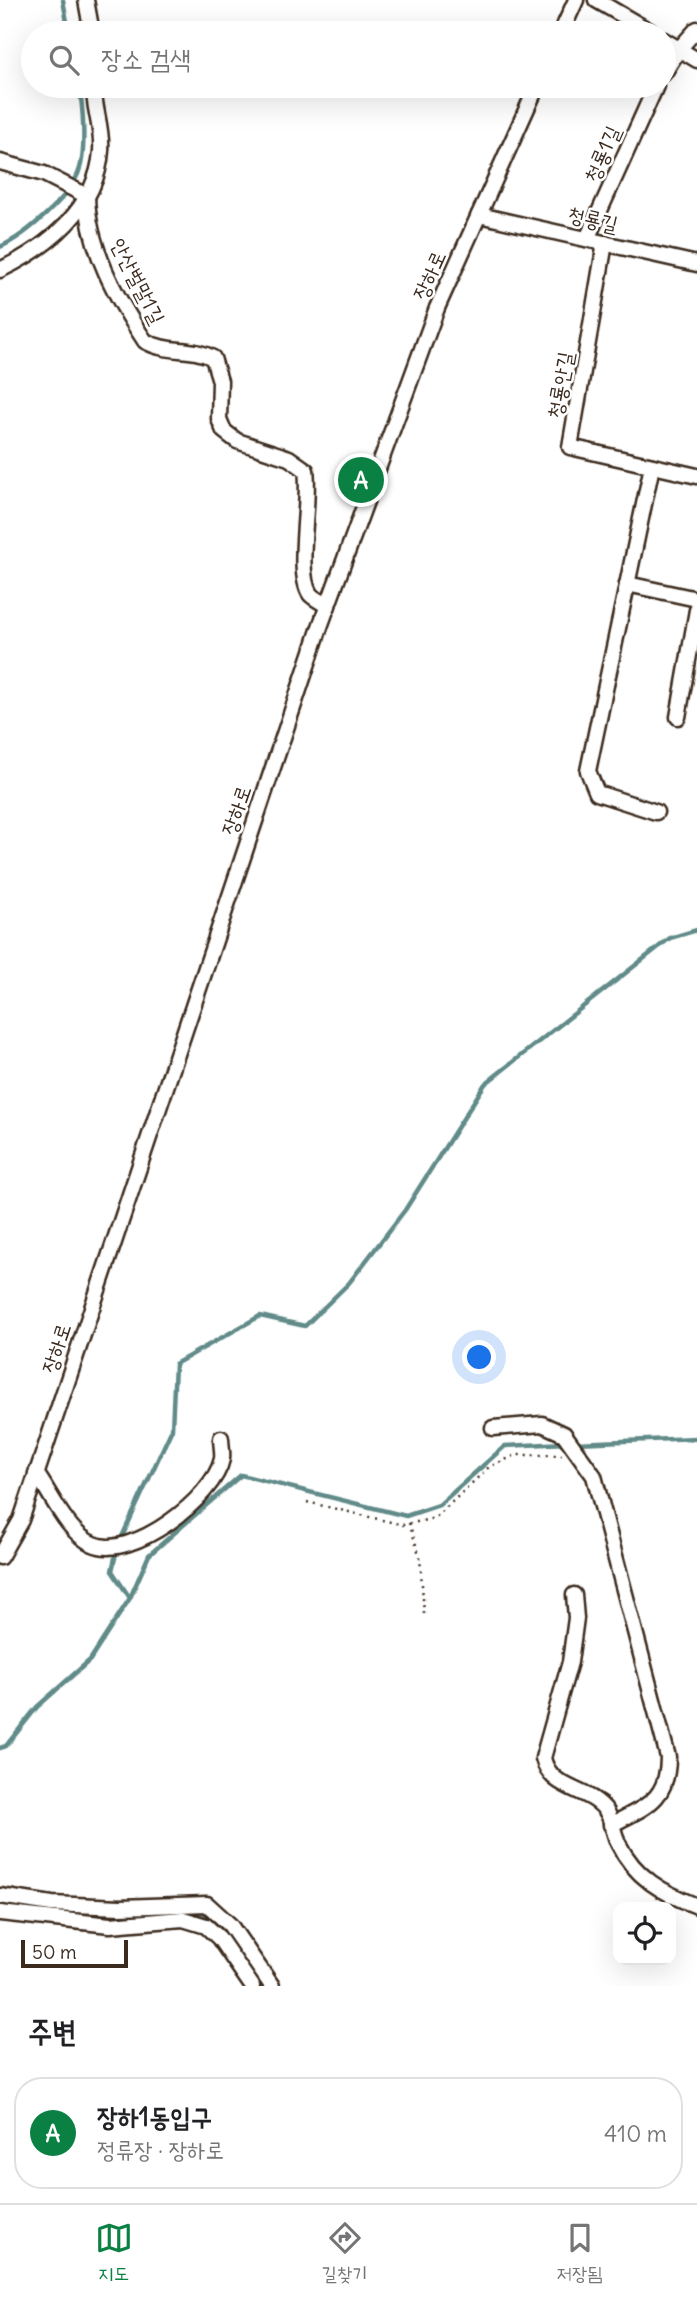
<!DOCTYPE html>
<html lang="ko">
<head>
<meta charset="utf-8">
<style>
  body { margin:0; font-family:Delius,"Poor Story",sans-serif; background:#f6f6f6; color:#202124 }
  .controls { position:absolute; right:21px; bottom:21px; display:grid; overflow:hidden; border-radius:14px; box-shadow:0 7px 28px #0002 }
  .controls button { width:63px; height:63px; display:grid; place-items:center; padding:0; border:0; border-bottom:2px solid #e0e0e0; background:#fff; color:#202124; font:35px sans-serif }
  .scale { position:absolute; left:21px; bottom:18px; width:107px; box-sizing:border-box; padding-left:7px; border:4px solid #3b2a1e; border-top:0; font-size:19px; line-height:24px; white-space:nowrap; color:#3b2a1e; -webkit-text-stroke:5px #fff; paint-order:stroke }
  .you { position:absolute; left:480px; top:1358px; width:24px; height:24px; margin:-18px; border:5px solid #fff; border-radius:50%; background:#1a73e8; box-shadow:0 0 0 10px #1a73e833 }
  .badge { display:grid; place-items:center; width:46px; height:46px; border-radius:50%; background:#0b8043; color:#fff; font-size:23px; font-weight:700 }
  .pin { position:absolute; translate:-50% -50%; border:4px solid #fff; box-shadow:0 2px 7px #0006 }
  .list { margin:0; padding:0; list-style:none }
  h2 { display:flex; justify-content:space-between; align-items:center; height:91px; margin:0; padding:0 28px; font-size:30px }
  h2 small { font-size:23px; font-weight:400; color:#757577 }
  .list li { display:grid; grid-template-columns:46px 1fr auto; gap:21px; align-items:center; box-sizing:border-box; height:112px; margin:0 14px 14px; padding:0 14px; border:2px solid #e0e0e0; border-radius:28px }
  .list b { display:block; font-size:26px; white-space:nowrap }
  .list p { margin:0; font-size:23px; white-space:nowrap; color:#757577 }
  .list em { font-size:23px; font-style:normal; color:#757577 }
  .icon { flex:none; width:38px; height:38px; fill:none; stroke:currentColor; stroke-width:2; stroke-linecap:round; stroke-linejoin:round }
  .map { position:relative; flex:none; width:697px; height:1986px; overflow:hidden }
  .search { position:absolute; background:#fff; box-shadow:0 7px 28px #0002; left:21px; right:21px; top:21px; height:77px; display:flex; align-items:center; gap:18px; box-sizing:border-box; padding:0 24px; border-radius:38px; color:#757577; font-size:26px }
  .sheet { height:217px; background:#fff }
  nav { display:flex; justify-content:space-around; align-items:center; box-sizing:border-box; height:98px; border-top:2px solid #e0e0e0; background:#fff; font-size:19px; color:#757577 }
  nav a { display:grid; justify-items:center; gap:4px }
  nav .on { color:#0b8043 }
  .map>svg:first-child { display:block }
</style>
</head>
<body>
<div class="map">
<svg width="697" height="1986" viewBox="0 0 697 1986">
  <rect width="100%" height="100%" fill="#fff"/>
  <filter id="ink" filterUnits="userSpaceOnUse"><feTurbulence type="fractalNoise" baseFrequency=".0143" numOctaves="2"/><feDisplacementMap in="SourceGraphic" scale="14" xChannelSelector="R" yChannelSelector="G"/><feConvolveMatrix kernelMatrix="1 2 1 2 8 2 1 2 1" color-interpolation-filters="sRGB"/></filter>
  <g filter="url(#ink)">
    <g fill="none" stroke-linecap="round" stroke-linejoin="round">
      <g stroke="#618b89" stroke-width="4.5">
        <polyline points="63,0 69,33"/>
        <path d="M0,247C25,236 73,195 80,168C86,149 83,105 79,86"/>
        <polyline points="575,1443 697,1438"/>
        <polyline points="120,1541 172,1429 175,1364 260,1316 305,1326 349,1283 405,1210 485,1084 670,938 697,930"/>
        <polyline points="117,1549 112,1571 130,1598"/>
        <polyline points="0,1748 6,1746 37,1707 90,1660 130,1598 149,1555 241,1475 406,1516 439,1505 505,1446 567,1443"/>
        <polyline points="23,1906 66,1911"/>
        <polyline points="194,1911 216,1920 261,1986"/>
      </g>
      <g stroke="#3b2a1e" stroke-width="19">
        <g id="minor">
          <polyline points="86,0 92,33"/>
          <polyline points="596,0 653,33"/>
          <polyline points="561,33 576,0"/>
          <polyline points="664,40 697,60"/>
          <polyline points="664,73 679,49 697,29"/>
          <path d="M0,162L44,174L87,196C88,248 117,299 145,341C167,354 191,346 213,358L220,381L219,419L224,431L237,441L289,458L306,470C311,501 295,571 310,594C313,598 323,603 328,606"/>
          <polyline points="479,215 697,264"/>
          <polyline points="587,239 656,86"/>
          <polyline points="605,243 570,447 697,476"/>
          <path d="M0,270C48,247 97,208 101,151C103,129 93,107 94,86"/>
          <polyline points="652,466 588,771 597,793 656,812"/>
          <polyline points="627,584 697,599"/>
          <polyline points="678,717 697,610"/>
          <path d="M493,1428L542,1424L564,1434L594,1476L668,1757C668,1801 646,1806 611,1825"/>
          <path d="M36,1473C52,1495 67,1533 93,1544C131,1561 214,1498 222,1459C223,1453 221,1444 221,1438"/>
          <polyline points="0,1557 21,1520 321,624 437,308 537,86"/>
          <path d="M574,1595L576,1618L570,1662L543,1758C551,1792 589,1786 607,1812C612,1821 614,1834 618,1843C635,1878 663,1893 697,1906"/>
          <polyline points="0,1896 52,1904 120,1907 207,1904 230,1925 272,1986"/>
          <polyline points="0,1913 110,1925 183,1919 206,1926 219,1938 252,1986"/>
        </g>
      </g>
      <g stroke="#3b2a1e" stroke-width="2.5" stroke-dasharray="2 5" stroke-linecap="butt">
        <polyline points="307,1502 403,1525 435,1518 489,1467 516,1455 562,1455"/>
        <polyline points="409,1523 420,1557 424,1614"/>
      </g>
      <use href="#minor" stroke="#fff" stroke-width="14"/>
    </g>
  </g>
  <g text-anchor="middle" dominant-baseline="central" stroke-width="5" stroke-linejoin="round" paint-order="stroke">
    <g font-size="21" fill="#3b2a1e" stroke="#fff">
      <text transform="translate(602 154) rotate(-66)">청룡1길</text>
      <text transform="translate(593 219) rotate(13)">청룡길</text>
      <text transform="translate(429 275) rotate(-66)">장하로</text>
      <text transform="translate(138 281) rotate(63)">안산벌말1길</text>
      <text transform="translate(560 385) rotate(-80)">청룡안길</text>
      <text transform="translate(236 810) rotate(-71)">장하로</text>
      <text transform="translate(56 1348) rotate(-72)">장하로</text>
    </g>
  </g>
</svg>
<div class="controls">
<button><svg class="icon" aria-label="locate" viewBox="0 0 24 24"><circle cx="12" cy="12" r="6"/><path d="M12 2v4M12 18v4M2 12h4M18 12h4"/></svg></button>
</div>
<div class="scale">50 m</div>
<div class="you"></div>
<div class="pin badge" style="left:361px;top:480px">A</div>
<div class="search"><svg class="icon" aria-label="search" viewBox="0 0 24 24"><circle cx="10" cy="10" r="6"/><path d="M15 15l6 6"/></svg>장소 검색</div>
</div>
<section class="sheet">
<h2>주변<small></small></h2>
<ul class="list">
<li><span class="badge">A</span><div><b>장하1동입구</b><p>정류장 · 장하로</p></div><em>410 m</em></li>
</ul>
</section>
<nav>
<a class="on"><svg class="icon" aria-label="map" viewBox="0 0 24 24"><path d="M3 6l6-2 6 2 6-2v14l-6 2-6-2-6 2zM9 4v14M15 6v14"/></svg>지도</a>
<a><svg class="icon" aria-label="directions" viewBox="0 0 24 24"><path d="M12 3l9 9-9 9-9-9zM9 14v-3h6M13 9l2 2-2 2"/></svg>길찾기</a>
<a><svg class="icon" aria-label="saved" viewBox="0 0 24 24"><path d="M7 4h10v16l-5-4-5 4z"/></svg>저장됨</a>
</nav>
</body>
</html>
